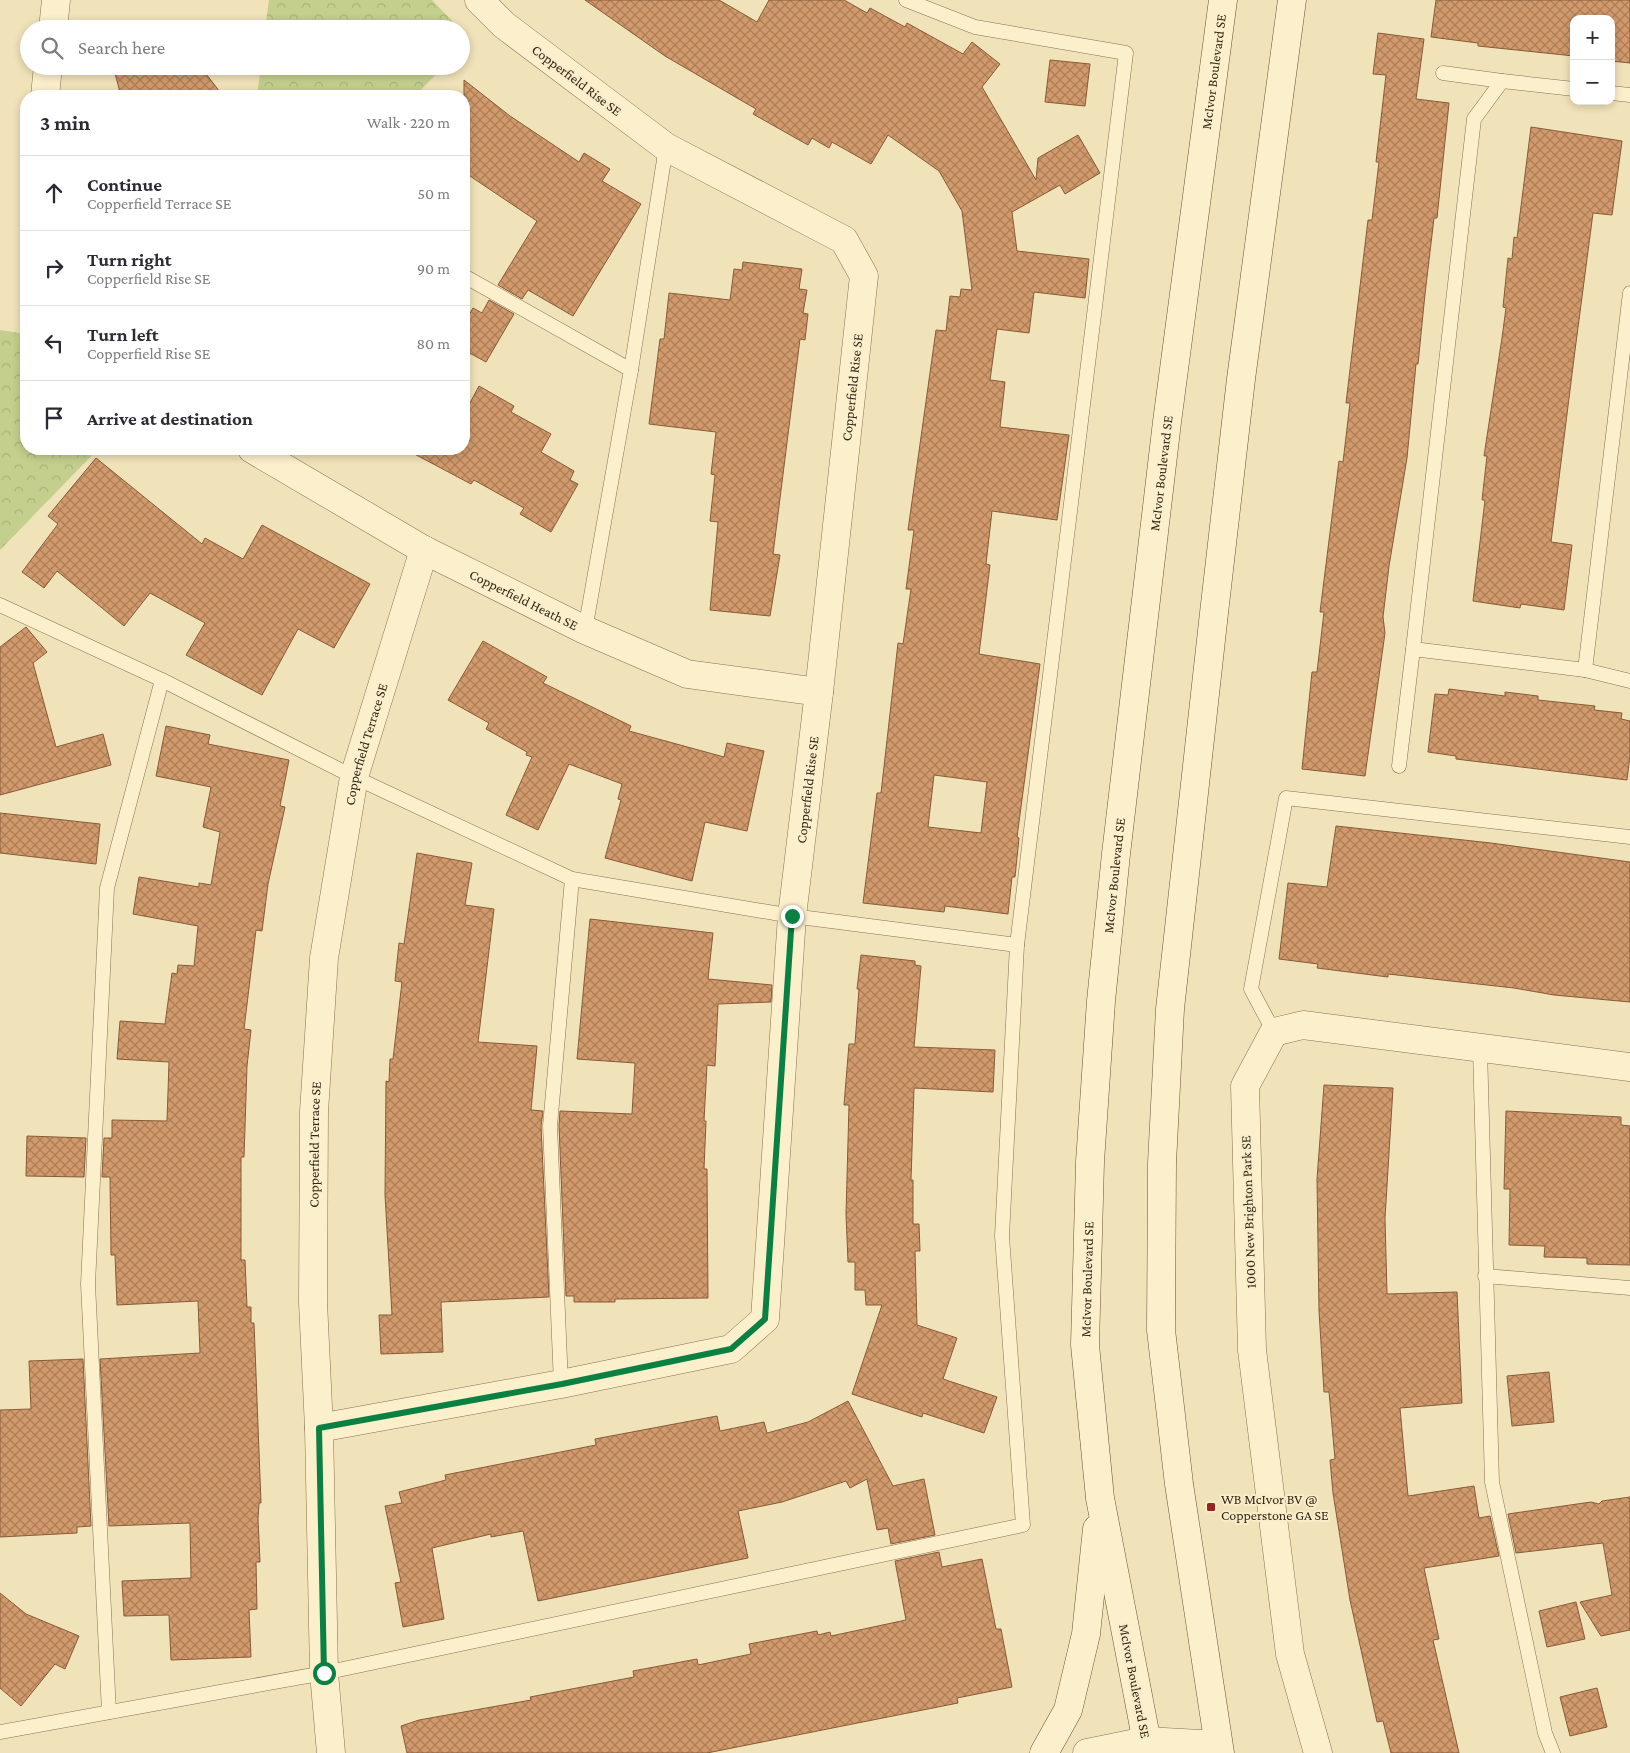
<!DOCTYPE html>
<html lang="en">
<head>
<meta charset="utf-8">
<style>
  body { margin:0; font-family:"Crimson Pro",serif; background:#f2f2f3; color:#2b2b33 }
  .controls { position:absolute; right:15px; top:15px; display:grid; overflow:hidden; border-radius:10px; box-shadow:0 2px 8px #0003 }
  .controls button { width:45px; height:45px; display:grid; place-items:center; padding:0; border:0; border-bottom:1px solid #e1e1e2; background:#fff; color:#2b2b33; font:25px sans-serif }
  .stop { position:absolute; width:15px; height:15px; margin:-11px; border:4px solid #0b8043; border-radius:50%; background:#fff }
  .stop.end { background:#0b8043; border-color:#fff; box-shadow:0 1px 5px #0008 }
  .list { margin:0; padding:0; list-style:none }
  h2 { display:flex; justify-content:space-between; align-items:center; height:65px; margin:0; padding:0 20px; font-size:21px }
  h2 small { font-size:16px; font-weight:400; color:#7c7c81 }
  .list li { display:grid; grid-template-columns:32px 1fr auto; gap:15px; align-items:center; box-sizing:border-box; height:75px; padding:0 20px; border-top:1px solid #e1e1e2 }
  .list b { display:block; font-size:19px; white-space:nowrap }
  .list p { margin:0; font-size:16px; white-space:nowrap; color:#7c7c81 }
  .list em { font-size:16px; font-style:normal; color:#7c7c81 }
  .icon { flex:none; width:28px; height:28px; fill:none; stroke:currentColor; stroke-width:2; stroke-linecap:round; stroke-linejoin:round }
  .map { position:relative; flex:none; width:1630px; height:1753px; overflow:hidden }
  .search { position:absolute; background:#fff; box-shadow:0 2px 8px #0003; left:20px; top:20px; width:450px; height:55px; display:flex; align-items:center; gap:12px; box-sizing:border-box; padding:0 18px; border-radius:28px; color:#7c7c81; font-size:19px }
  .panel { position:absolute; background:#fff; box-shadow:0 2px 8px #0003; left:20px; top:90px; width:450px; height:365px; border-radius:20px }
  .map>svg:first-child { display:block }
</style>
</head>
<body>
<div class="map">
<svg width="1630" height="1753" viewBox="0 0 1630 1753">
  <defs>
    <pattern id="forest-crowns" width="20" height="18" patternUnits="userSpaceOnUse" patternTransform="scale(1.25)"><rect width="20" height="18" fill="#c4cf8d"/><path d="M2 6a3 3 0 1 1 6 0M12 15a3 3 0 1 1 6 0" fill="none" stroke="#a9b279"/></pattern>
    <pattern id="building-cross-hatch" width="8" height="8" patternUnits="userSpaceOnUse" patternTransform="scale(1.25)"><rect width="8" height="8" fill="#d29a6c"/><path d="M0 0l8 8M0 8l8-8" fill="none" stroke="#ab7e58"/></pattern>
  </defs>
  <rect width="100%" height="100%" fill="#f0e2b9"/>
  <g fill="url(#forest-crowns)">
    <polygon points="269,0 432,0 460,29 265,29"/>
    <polygon points="261,66 444,66 415,96 257,96"/>
    <polygon points="0,330 26,334 26,449 98,449 0,550"/>
  </g>
  <g fill="url(#building-cross-hatch)" stroke="#885b37" fill-rule="evenodd">
    <path d="M585,0H719L757,22L769,0H844L867,13L870,8L905,27L907,23L963,54L972,42L1000,64L982,87L1036,180L1038,158L1078,135L1100,173L1065,194L1060,185L1012,212L1017,251L1089,259L1085,298L1034,292L1029,333L997,329L990,380L1005,382L1000,427L1069,435L1057,520L992,511L986,564L990,565L979,654L1040,664L1017,837L1019,838L1015,877H1012L1008,914L945,906L944,912L863,903L877,793H881L898,643L903,644L911,589H906L914,530H908L936,330L946,331L950,296L960,297L961,289L972,290L962,211L939,171L888,135L871,164L832,142L829,148L812,138L808,145L753,114L756,109L665,56ZM934,775L987,782L981,833L928,827Z"/>
    <polygon points="1436,0 1630,0 1630,63 1611,61 1611,19 1574,19 1574,56 1478,46 1478,43 1431,37"/>
    <polygon points="1378,33 1424,39 1416,99 1449,103 1437,218 1434,218 1425,294 1418,364 1416,364 1407,458 1389,566 1383,617 1385,633 1365,776 1302,769 1312,672 1317,672 1324,612 1320,612 1339,461 1343,462 1350,403 1346,403 1368,220 1372,220 1379,162 1376,162 1386,75 1373,74"/>
    <polygon points="1050,60 1090,64 1085,106 1045,102"/>
    <polygon points="113,66 200,66 223,96 121,96"/>
    <polygon points="464,80 510,116 579,162 584,153 610,169 602,181 641,204 573,316 528,290 522,299 498,285 537,221 464,172"/>
    <polygon points="1531,127 1622,141 1612,215 1593,213 1574,358 1551,542 1572,545 1564,610 1521,604 1520,608 1473,601 1485,500 1482,500 1487,456 1484,456 1502,338 1506,308 1503,307 1508,258 1512,259 1514,237 1517,238"/>
    <polygon points="743,262 802,269 799,289 807,290 803,313 808,314 805,340 800,339 773,554 780,555 770,616 710,610 718,522 710,521 715,475 711,474 716,432 649,424 660,339 664,339 669,293 730,300 734,269 742,270"/>
    <polygon points="489,300 514,314 486,362 464,350 464,324 473,308 482,313"/>
    <polygon points="479,386 514,406 511,412 551,434 541,452 574,471 570,480 578,484 551,532 520,514 524,508 474,480 471,484 405,449 464,449 464,414"/>
    <polygon points="96,458 202,544 205,538 243,559 262,525 370,584 334,648 298,629 262,695 186,655 205,623 150,593 124,626 57,571 44,588 22,572 58,524 48,516"/>
    <polygon points="26,627 47,652 33,663 56,747 103,734 111,765 0,795 0,647"/>
    <polygon points="483,641 547,677 543,683 631,726 629,731 724,757 727,743 764,751 747,831 705,822 692,881 605,858 621,800 618,799 622,784 569,764 538,830 506,815 532,757 526,755 527,752 486,729 489,723 448,700"/>
    <polygon points="1449,689 1505,696 1505,692 1538,696 1538,700 1595,706 1594,710 1622,713 1621,719 1630,721 1630,756 1627,780 1456,759 1456,756 1428,752 1435,694 1448,695"/>
    <polygon points="166,726 210,735 208,744 289,760 280,806 285,807 268,884 262,931 256,930 244,1029 251,1030 247,1066 244,1157 241,1157 241,1260 245,1260 247,1307 251,1307 251,1323 254,1323 261,1503 259,1503 258,1519 260,1562 256,1562 257,1609 249,1610 251,1657 171,1660 169,1615 124,1616 122,1581 191,1578 190,1523 109,1526 100,1359 200,1353 198,1301 117,1305 115,1255 111,1255 110,1177 102,1177 104,1138 112,1138 112,1120 167,1121 169,1062 117,1059 120,1021 165,1024 172,973 177,974 178,965 194,966 198,926 133,914 139,877 199,887 199,883 211,885 220,832 203,827 211,787 156,776"/>
    <polygon points="0,813 100,824 96,864 0,853"/>
    <polygon points="1336,826 1491,843 1630,862 1630,1002 1554,995 1514,988 1388,974 1388,977 1317,968 1318,964 1279,959 1288,883 1327,887"/>
    <polygon points="417,853 472,863 465,905 494,909 478,1042 537,1046 531,1110 543,1111 541,1126 549,1297 441,1302 443,1352 381,1354 379,1315 392,1315 385,1195 386,1081 389,1082 390,1059 393,1059 402,982 395,981 399,943 404,944"/>
    <polygon points="590,919 713,933 708,979 772,985 771,1002 718,1004 715,1066 707,1065 704,1121 706,1121 704,1169 707,1169 708,1298 615,1299 615,1302 574,1302 574,1296 566,1296 559,1126 560,1111 632,1114 635,1063 577,1059"/>
    <polygon points="861,955 915,961 915,965 921,966 914,1047 995,1050 993,1092 914,1088 911,1180 913,1180 913,1224 919,1224 920,1251 915,1251 917,1325 957,1338 943,1379 997,1397 984,1433 923,1413 922,1417 852,1394 882,1305 866,1305 865,1290 855,1290 855,1262 848,1262 846,1214 849,1105 844,1105 849,1044 855,1044 859,989 857,989"/>
    <polygon points="1324,1085 1393,1088 1385,1218 1387,1294 1457,1292 1462,1403 1400,1408 1408,1496 1474,1486 1479,1518 1490,1516 1499,1556 1424,1568 1439,1639 1433,1640 1459,1753 1391,1753 1383,1721 1377,1722 1350,1600 1333,1493 1330,1460 1335,1459 1329,1392 1324,1392 1319,1311 1317,1179"/>
    <polygon points="1506,1111 1621,1117 1621,1125 1630,1126 1630,1265 1587,1264 1587,1258 1544,1257 1545,1246 1509,1245 1510,1189 1504,1189"/>
    <polygon points="27,1136 86,1138 84,1177 26,1176"/>
    <polygon points="83,1359 91,1526 77,1527 77,1533 0,1537 0,1410 31,1409 29,1361"/>
    <polygon points="1549,1372 1554,1422 1512,1426 1507,1376"/>
    <polygon points="848,1401 893,1486 924,1479 935,1535 891,1544 888,1528 877,1530 867,1479 850,1488 846,1481 782,1502 738,1511 748,1558 538,1601 523,1531 491,1537 491,1534 432,1548 444,1619 403,1627 395,1583 401,1582 385,1506 402,1503 399,1492 446,1480 445,1475 596,1445 595,1439 717,1416 720,1431 764,1422 767,1433 808,1422"/>
    <polygon points="1630,1497 1630,1630 1601,1636 1580,1602 1612,1595 1603,1543 1516,1553 1508,1514 1591,1502 1599,1504 1602,1501"/>
    <polygon points="939,1552 942,1567 982,1559 996,1629 1001,1629 1012,1687 957,1698 958,1703 707,1753 407,1753 401,1726 419,1720 531,1700 530,1697 634,1677 633,1671 697,1659 698,1665 751,1654 749,1644 817,1631 818,1635 830,1632 831,1636 906,1620 895,1561"/>
    <polygon points="0,1593 26,1614 79,1636 65,1669 55,1664 21,1706 0,1688"/>
    <polygon points="1576,1602 1585,1639 1547,1647 1539,1611"/>
    <polygon points="1597,1688 1607,1727 1570,1736 1560,1697"/>
  </g>
  <g fill="none" stroke-linecap="round" stroke-linejoin="round">
    <g stroke="#887153" stroke-width="15">
      <g id="service">
        <polyline points="1443,73 1502,81"/>
        <polyline points="1574,89 1502,81 1474,119 1413,649 1585,670 1630,681"/>
        <polyline points="1611,93 1630,95"/>
        <polyline points="464,276 631,370"/>
        <polyline points="0,605 162,680 354,777 572,879 792,916 1017,945"/>
        <polyline points="585,630 631,370 666,147"/>
        <polyline points="1585,670 1630,293"/>
        <polyline points="1399,766 1413,649"/>
        <polyline points="1274,1032 1251,989 1286,798 1630,837"/>
        <polyline points="1480,1049 1492,1482 1545,1733 1553,1753"/>
        <polyline points="1485,1276 1630,1288"/>
        <polyline points="561,1384 550,1126 572,879"/>
        <polyline points="109,1712 88,1284 107,888 162,680"/>
        <polyline points="0,1732 324,1673 1023,1525 1002,1236 1017,945 1126,53 975,27 906,0"/>
      </g>
    </g>
    <g stroke="#887153" stroke-width="29">
      <g id="minor">
        <polyline points="53,29 56,0"/>
        <polyline points="45,96 48,66"/>
        <path id="s1" d="M252,449L424,550L585,630L687,674L819,692"/>
        <path id="s2" d="M319,1428L561,1384L731,1349L765,1319L792,916L819,692L864,276L844,240L666,147L504,25L479,0"/>
        <path id="s3" d="M331,1753L324,1673L319,1428L313,1302L314,1112L324,958L354,777L424,550"/>
        <polyline points="1318,1753 1290,1654 1252,1350 1245,1086 1274,1032 1303,1025 1630,1067"/>
      </g>
    </g>
    <g stroke="#887153" stroke-width="29">
      <polyline id="tertiary" points="1087,1753 1146,1741 1218,1745"/>
    </g>
    <g stroke="#695237" stroke-width="29">
      <g id="secondary">
        <polyline points="1044,1753 1068,1710 1086,1634 1097,1529"/>
        <path id="s4" d="M1149,1753L1100,1498L1085,1345L1090,1162L1101,1001L1116,854L1167,422L1223,0"/>
        <polyline points="1220,1753 1179,1484 1161,1330 1162,1163 1170,1009 1214,613 1241,379 1292,0"/>
      </g>
    </g>
    <use href="#service" stroke="#fbefcc" stroke-width="14"/>
    <use href="#minor" stroke="#fbefcc" stroke-width="28"/>
    <use href="#tertiary" stroke="#fbefcc" stroke-width="28"/>
    <use href="#secondary" stroke="#fbefcc" stroke-width="28"/>
  </g>
  <g fill="none" stroke-linecap="round" stroke-linejoin="round">
    <polyline stroke="#0b8043" stroke-width="6" points="324,1673 319,1428 562,1384 731,1349 765,1319 792,916"/>
  </g>
  <rect fill="#9b231f" stroke="#f8ecc9" stroke-width="2" x="1206" y="1502" width="10" height="10" rx="2.5"/>
  <g text-anchor="middle" dominant-baseline="central" stroke-width="4" stroke-linejoin="round" paint-order="stroke">
    <g font-size="14" fill="#352819" stroke="#f8ecc9">
      <text stroke="none"><textPath href="#s4" startOffset="1694">McIvor Boulevard SE</textPath></text>
      <text transform="translate(577 80) rotate(37)">Copperfield Rise SE</text>
      <text stroke="none"><textPath href="#s2" startOffset="1401">Copperfield Rise SE</textPath></text>
      <text stroke="none"><textPath href="#s4" startOffset="1289">McIvor Boulevard SE</textPath></text>
      <text stroke="none"><textPath href="#s1" startOffset="311">Copperfield Heath SE</textPath></text>
      <text stroke="none"><textPath href="#s3" startOffset="1014">Copperfield Terrace SE</textPath></text>
      <text stroke="none"><textPath href="#s2" startOffset="996">Copperfield Rise SE</textPath></text>
      <text stroke="none"><textPath href="#s4" startOffset="884">McIvor Boulevard SE</textPath></text>
      <text stroke="none"><textPath href="#s3" startOffset="609">Copperfield Terrace SE</textPath></text>
      <text transform="translate(1248 1212) rotate(-92)">1000 New Brighton Park SE</text>
      <text stroke="none"><textPath href="#s4" startOffset="479">McIvor Boulevard SE</textPath></text>
      <text transform="translate(1135 1681) rotate(79)">McIvor Boulevard SE</text>
    </g>
    <g font-size="14" fill="#352819" stroke="#f8ecc9" text-anchor="start">
      <text x="1221" y="1499">WB McIvor BV @<tspan x="1221" dy="16">Copperstone GA SE</tspan></text>
    </g>
  </g>
</svg>
<div class="controls">
<button>+</button>
<button>−</button>
</div>
<div class="stop" style="left:324px;top:1673px"></div>
<div class="stop end" style="left:792px;top:916px"></div>
<div class="search"><svg class="icon" aria-label="search" viewBox="0 0 24 24"><circle cx="10" cy="10" r="6"/><path d="M15 15l6 6"/></svg>Search here</div>
<section class="panel">
<h2>3 min<small>Walk · 220 m</small></h2>
<ul class="list">
<li><svg class="icon" aria-label="ahead" viewBox="0 0 24 24"><path d="M12 20V5M6 11l6-6 6 6"/></svg><div><b>Continue</b><p>Copperfield Terrace SE</p></div><em>50 m</em></li>
<li><svg class="icon" aria-label="right" viewBox="0 0 24 24"><path d="M7 20v-9h11M14 6l5 5-5 5"/></svg><div><b>Turn right</b><p>Copperfield Rise SE</p></div><em>90 m</em></li>
<li><svg class="icon" aria-label="left" viewBox="0 0 24 24"><path d="M17 20v-9H6M10 6l-5 5 5 5"/></svg><div><b>Turn left</b><p>Copperfield Rise SE</p></div><em>80 m</em></li>
<li><svg class="icon" aria-label="arrive" viewBox="0 0 24 24"><path d="M6 21V4h12l-3 4 3 4H6"/></svg><div><b>Arrive at destination</b></div></li>
</ul>
</section>
</div>
</body>
</html>
